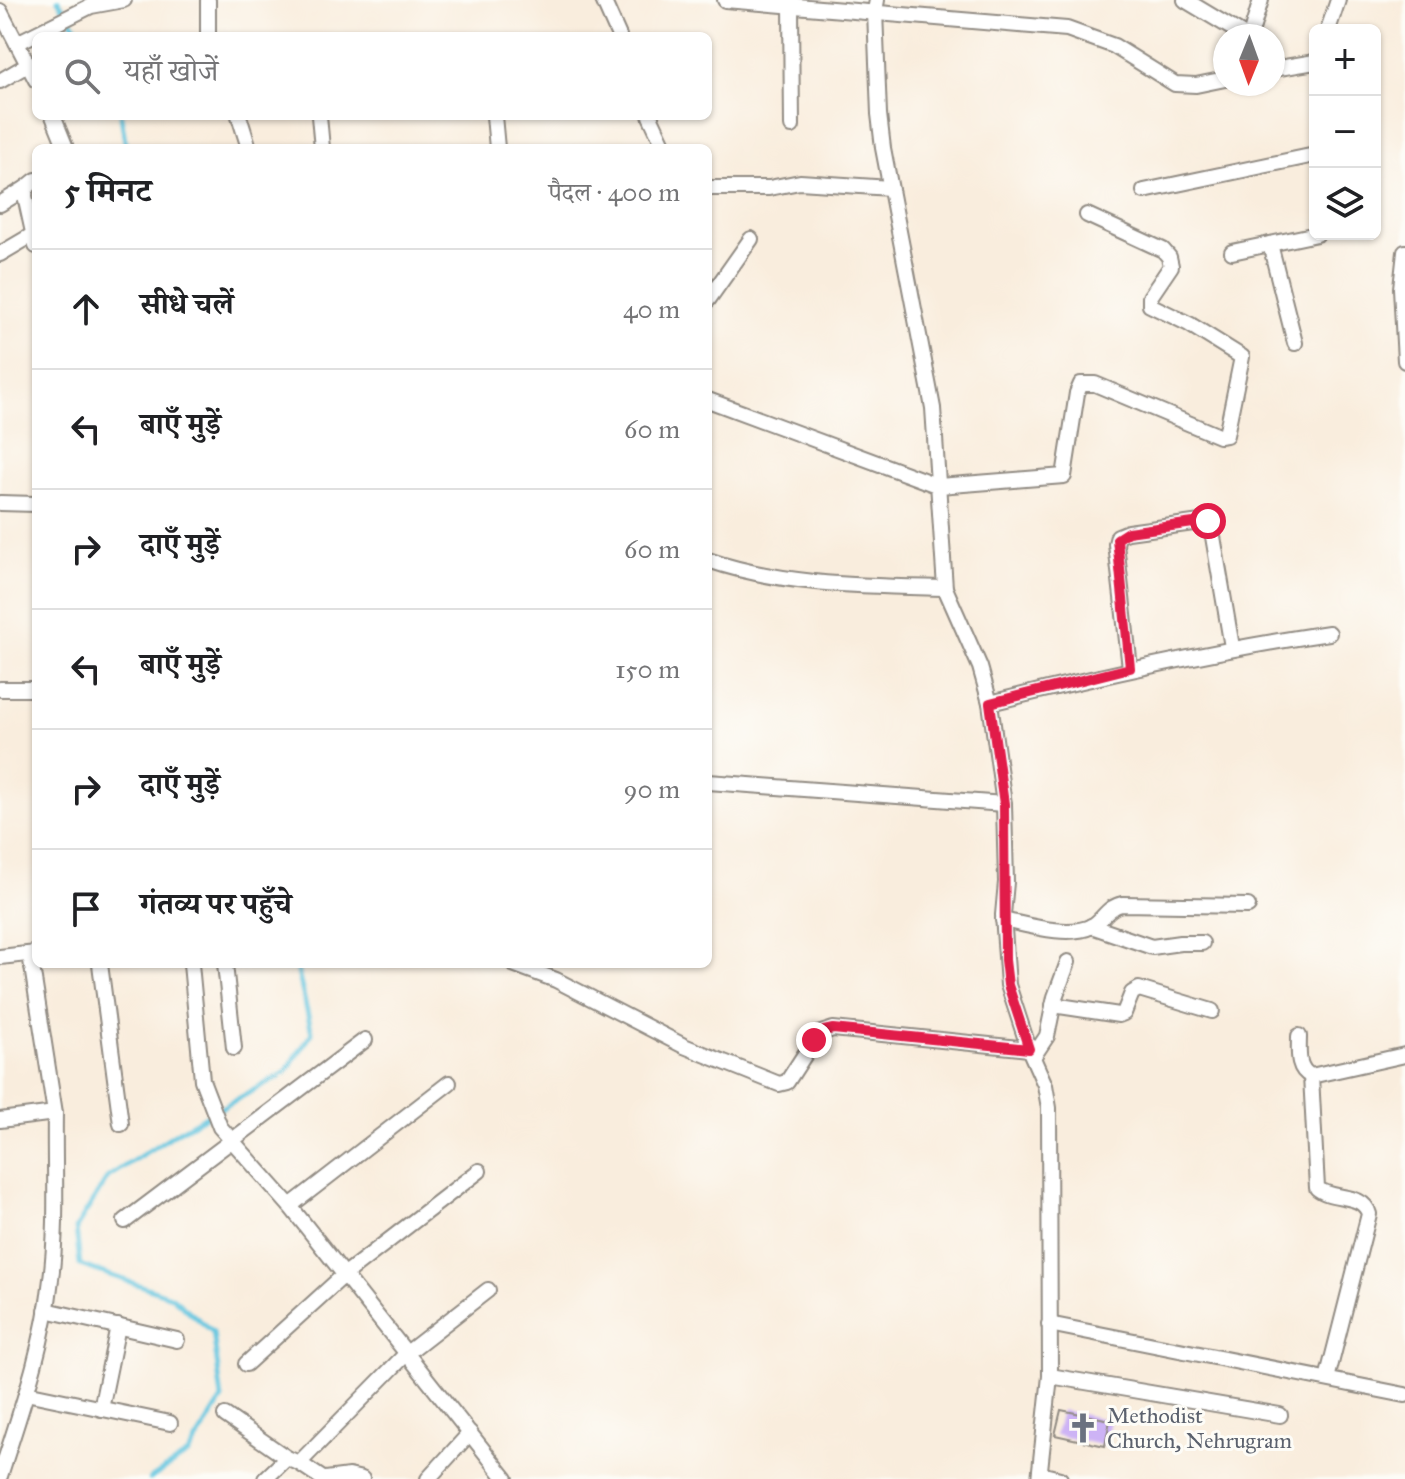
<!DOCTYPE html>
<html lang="hi">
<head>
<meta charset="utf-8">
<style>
  body { margin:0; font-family:"IM FELL Great Primer","Noto Serif Devanagari",serif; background:#f2f2f2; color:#202124 }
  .controls { position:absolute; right:24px; top:24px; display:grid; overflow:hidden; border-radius:12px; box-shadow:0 2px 6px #0004 }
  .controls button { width:72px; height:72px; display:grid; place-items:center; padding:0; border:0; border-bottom:2px solid #e0e0e0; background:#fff; color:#202124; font:40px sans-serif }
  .compass { position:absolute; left:1213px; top:24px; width:72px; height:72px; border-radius:50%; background:#fff; box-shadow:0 2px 6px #0004; rotate:181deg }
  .stop { position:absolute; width:24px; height:24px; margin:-18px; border:6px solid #e11d48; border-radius:50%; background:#fff }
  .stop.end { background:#e11d48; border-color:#fff; box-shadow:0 2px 8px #0008 }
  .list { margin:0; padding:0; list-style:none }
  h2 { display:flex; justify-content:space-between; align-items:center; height:104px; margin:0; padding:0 32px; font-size:34px }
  h2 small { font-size:26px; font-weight:400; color:#757577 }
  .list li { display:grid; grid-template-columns:52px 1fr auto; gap:24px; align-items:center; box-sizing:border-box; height:120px; padding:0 32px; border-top:2px solid #e0e0e0 }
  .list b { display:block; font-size:30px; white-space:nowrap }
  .list em { font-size:26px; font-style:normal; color:#757577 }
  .icon { flex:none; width:44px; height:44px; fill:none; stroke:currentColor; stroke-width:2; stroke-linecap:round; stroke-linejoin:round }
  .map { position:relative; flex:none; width:1405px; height:1479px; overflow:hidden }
  .search { position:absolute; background:#fff; box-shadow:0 2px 6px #0004; left:32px; top:32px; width:680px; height:88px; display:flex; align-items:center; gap:20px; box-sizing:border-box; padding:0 28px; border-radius:12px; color:#757577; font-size:30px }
  .panel { position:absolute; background:#fff; box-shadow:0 2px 6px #0004; left:32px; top:144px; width:680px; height:824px; border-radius:12px }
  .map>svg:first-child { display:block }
</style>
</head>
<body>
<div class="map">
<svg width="1405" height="1479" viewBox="0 0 1405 1479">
  <rect width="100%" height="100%" fill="#fdfcf7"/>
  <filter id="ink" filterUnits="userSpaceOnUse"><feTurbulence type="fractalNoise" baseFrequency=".0125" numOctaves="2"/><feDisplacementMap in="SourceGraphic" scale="16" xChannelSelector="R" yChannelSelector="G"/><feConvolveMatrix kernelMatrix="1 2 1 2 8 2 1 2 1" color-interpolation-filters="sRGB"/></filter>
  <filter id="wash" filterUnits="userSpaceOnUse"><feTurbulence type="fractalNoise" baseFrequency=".006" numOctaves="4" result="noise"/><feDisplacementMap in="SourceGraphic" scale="32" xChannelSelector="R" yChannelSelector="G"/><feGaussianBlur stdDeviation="1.8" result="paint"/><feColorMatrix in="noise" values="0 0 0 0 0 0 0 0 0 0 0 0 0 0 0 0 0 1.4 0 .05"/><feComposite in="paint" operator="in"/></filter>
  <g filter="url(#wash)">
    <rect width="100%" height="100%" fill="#f9eddd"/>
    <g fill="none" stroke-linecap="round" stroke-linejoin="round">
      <g stroke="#60c4de" stroke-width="5">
        <polyline points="58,0 82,36"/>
        <polyline points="121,116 126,148"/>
        <polyline points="150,1479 188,1454 222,1399 213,1332 171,1296 80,1265 76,1228 108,1177 179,1131 285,1073 312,1033 296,964"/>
      </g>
    </g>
    <g id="blocks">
      <polygon fill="#cdb3f5" points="1061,1410 1110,1420 1105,1446 1055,1435"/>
    </g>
  </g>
  <g filter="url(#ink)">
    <use href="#blocks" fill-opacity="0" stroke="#928c84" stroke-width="2"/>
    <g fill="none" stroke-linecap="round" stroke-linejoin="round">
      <g stroke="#928c84" stroke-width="18">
        <g id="minor">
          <polyline points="208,0 208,36"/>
          <polyline points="603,0 619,36"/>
          <polyline points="725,0 1067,29 1114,46 1175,84 1196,85 1225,79"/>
          <polyline points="877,0 875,11 879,114 883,148 933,408 945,588 980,667 990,703 1004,804 1006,882 1003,915 1008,985 1029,1049 1045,1085 1049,1108 1050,1376 1039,1479"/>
          <polyline points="1185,0 1245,36"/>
          <polyline points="791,5 792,126"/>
          <polyline points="0,11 36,80"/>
          <polyline points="1328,30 1338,0"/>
          <polyline points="1250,36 1261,0"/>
          <polyline points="17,43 91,6 124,0"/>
          <polyline points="1273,69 1315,62"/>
          <polyline points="0,81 29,64"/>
          <polyline points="53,116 66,148"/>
          <polyline points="239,116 249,148"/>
          <polyline points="319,116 322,148"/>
          <polyline points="494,116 497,148"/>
          <polyline points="650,116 665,148"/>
          <polyline points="36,180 26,188 25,196 36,246"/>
          <polyline points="708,188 769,188 800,182 890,188"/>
          <polyline points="1144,191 1315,155"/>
          <polyline points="0,204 26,188"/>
          <polyline points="1270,244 1295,343"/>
          <polyline points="1232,252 1317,234"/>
          <polyline points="1405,252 1401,288 1405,361"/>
          <polyline points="0,254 34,234"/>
          <polyline points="708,300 751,239"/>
          <polyline points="708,400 939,486 1064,476 1077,393 1081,384 1095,384 1219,436 1226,435 1242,357 1189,324 1150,305 1150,297 1171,266 1169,257 1163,250 1087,215"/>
          <polyline points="0,503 36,504"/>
          <path d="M708,560C783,586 867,586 945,588"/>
          <polyline points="1130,668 1116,544 1118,536 1128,532 1208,521 1211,525 1232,647"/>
          <polyline points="0,689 36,689"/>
          <path d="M990,703C1103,675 1214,650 1329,633"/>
          <polyline points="708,782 1004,804"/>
          <path d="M1003,920C1027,925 1069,938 1092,926C1104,919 1107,907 1122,904L1248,906"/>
          <polyline points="1091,926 1152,947 1180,943 1202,943"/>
          <polyline points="0,957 36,953"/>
          <polyline points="100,964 121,1124"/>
          <polyline points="191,964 202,1080 220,1127 290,1206 506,1479"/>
          <polyline points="225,964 234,1048"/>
          <polyline points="513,964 556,980 684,1046 779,1084 787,1082 818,1034 833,1029 1029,1049"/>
          <polyline points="1053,1005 1119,1015 1124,1013 1132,993 1139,989 1212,1011"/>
          <path d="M1299,1036C1299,1051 1296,1069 1311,1076L1405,1055"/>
          <polyline points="1033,1057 1047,1036 1055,997 1068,962"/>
          <path d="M1311,1076L1317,1188C1332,1201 1363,1192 1369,1214L1327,1379"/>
          <polyline points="0,1120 55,1113 30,954"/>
          <polyline points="290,1206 449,1083"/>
          <polyline points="125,1221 365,1040"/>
          <polyline points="46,1310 177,1340"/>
          <polyline points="1049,1324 1405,1395"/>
          <polyline points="246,1364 344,1275 479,1171"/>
          <polyline points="1050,1376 1280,1415"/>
          <polyline points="26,1393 170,1423"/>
          <polyline points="101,1409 118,1326"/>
          <polyline points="225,1415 287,1458"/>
          <polyline points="299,1463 323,1479"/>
          <polyline points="1040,1474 1060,1479"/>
          <path d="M0,1476C20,1413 44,1346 51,1279C58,1225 54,1168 55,1113"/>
          <polyline points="265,1479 287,1458 299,1463 407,1353 488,1290"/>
          <polyline points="326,1479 349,1476 362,1479"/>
          <polyline points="428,1479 470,1433"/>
        </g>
      </g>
      <use href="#minor" stroke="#fff" stroke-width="14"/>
    </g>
  </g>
  <g fill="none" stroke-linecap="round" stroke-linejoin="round" filter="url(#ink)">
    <polyline stroke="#e11d48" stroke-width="10" points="814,1040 824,1031 833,1029 1029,1049 1008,985 1005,960 1004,804 990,703 1130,668 1117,539 1128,532 1208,521"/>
  </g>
  <defs>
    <g id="church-bare" transform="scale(2.4)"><path d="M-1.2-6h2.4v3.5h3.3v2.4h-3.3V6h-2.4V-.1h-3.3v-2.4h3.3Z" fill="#6b7280" stroke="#fdfcf7" stroke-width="2.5" paint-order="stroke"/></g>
  </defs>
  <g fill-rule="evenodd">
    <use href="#church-bare" x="1083" y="1428"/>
  </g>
  <g text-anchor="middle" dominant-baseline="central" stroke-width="6" stroke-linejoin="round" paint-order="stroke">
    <g font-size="22" fill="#5b616d" stroke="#fdfcf7" text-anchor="start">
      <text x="1107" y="1415">Methodist<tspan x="1107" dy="25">Church, Nehrugram</tspan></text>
    </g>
  </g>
</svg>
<div class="controls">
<button>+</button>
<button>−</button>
<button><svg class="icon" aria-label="layers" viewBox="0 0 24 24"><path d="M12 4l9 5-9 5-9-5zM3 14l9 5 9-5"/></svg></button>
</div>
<svg class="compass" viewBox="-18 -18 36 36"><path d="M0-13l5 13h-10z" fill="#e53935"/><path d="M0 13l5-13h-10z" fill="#757577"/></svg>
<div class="stop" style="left:1208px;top:521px"></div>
<div class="stop end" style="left:814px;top:1040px"></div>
<div class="search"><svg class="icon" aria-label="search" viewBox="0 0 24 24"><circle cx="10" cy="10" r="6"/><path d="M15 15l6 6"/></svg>यहाँ खोजें</div>
<section class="panel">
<h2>5 मिनट<small>पैदल · 400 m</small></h2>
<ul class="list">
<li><svg class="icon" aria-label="ahead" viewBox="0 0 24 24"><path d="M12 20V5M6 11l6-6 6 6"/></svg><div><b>सीधे चलें</b></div><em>40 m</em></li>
<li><svg class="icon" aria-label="left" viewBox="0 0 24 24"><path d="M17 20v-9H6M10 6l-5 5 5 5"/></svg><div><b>बाएँ मुड़ें</b></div><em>60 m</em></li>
<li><svg class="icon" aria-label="right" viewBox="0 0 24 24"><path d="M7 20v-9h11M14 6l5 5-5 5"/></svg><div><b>दाएँ मुड़ें</b></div><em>60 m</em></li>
<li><svg class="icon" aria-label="left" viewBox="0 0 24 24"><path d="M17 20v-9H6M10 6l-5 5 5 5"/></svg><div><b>बाएँ मुड़ें</b></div><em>150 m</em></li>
<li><svg class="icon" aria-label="right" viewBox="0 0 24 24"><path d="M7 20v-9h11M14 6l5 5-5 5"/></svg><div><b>दाएँ मुड़ें</b></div><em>90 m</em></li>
<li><svg class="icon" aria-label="arrive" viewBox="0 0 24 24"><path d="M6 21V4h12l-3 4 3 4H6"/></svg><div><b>गंतव्य पर पहुँचे</b></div></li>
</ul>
</section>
</div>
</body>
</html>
